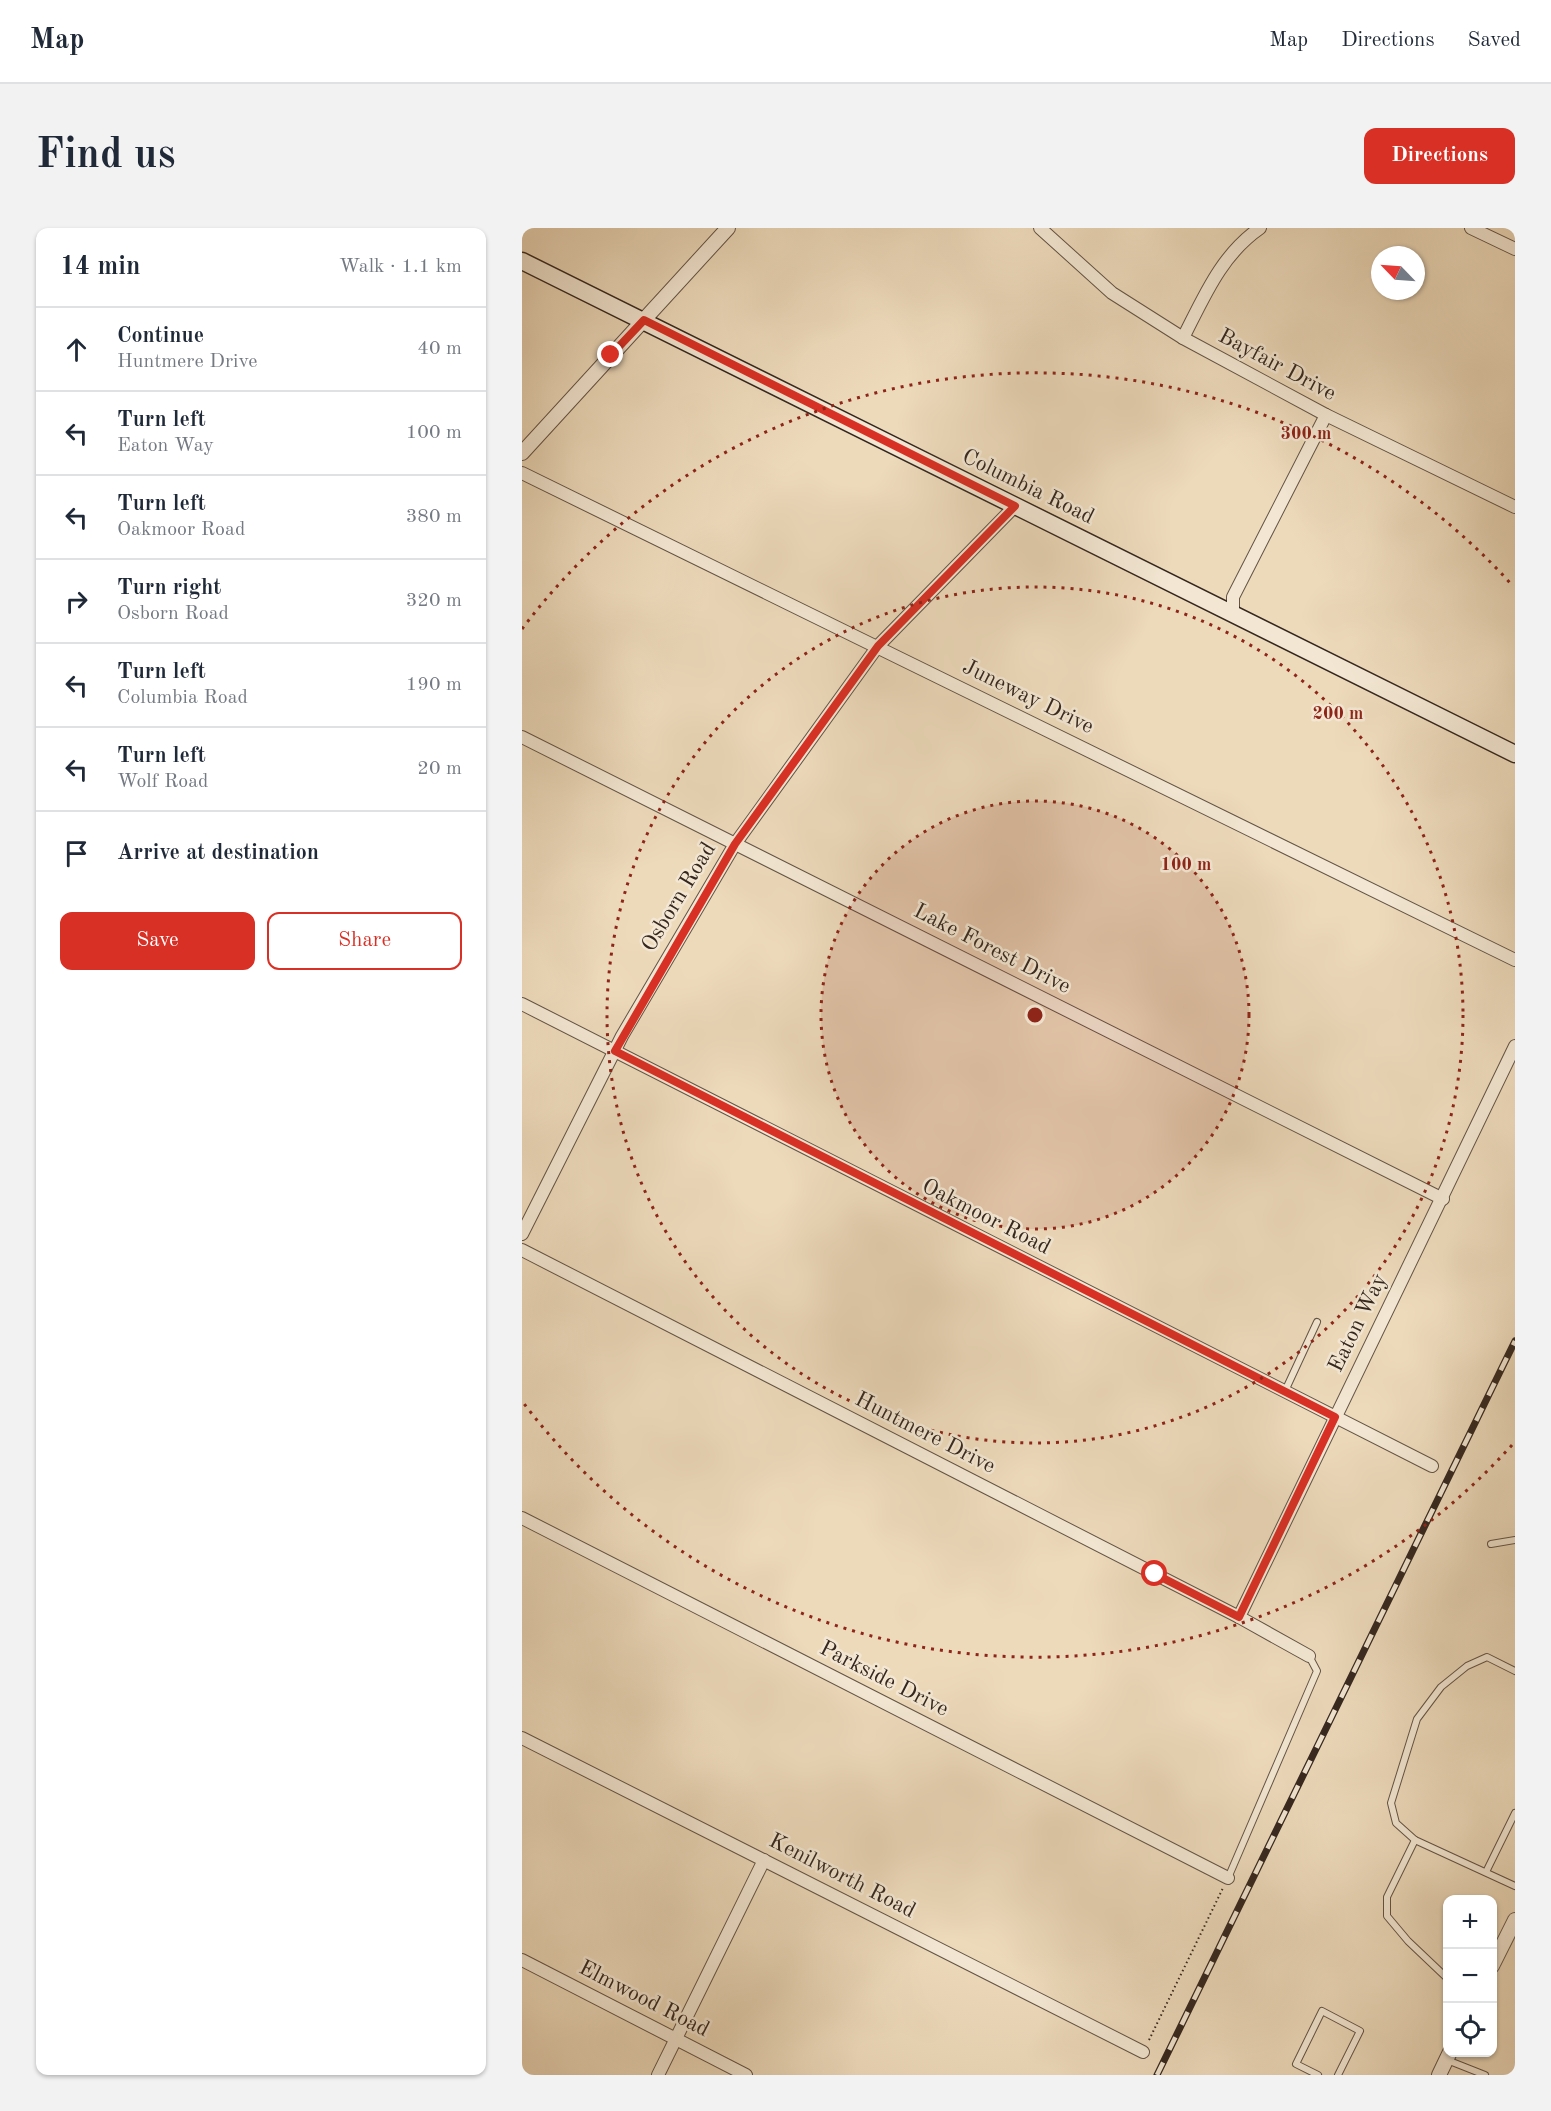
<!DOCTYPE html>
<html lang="en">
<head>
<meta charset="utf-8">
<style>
  body { margin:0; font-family:"Old Standard TT",serif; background:#f2f2f3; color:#1f2937 }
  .controls { position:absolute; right:18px; bottom:18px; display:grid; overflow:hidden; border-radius:12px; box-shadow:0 2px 4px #0004 }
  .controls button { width:54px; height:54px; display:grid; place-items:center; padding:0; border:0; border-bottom:2px solid #e0e1e3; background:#fff; color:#1f2937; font:30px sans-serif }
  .compass { position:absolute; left:849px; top:18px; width:54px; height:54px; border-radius:50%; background:#fff; box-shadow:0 2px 4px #0004; rotate:295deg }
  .stop { position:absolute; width:18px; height:18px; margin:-14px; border:4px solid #d93025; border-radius:50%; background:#fff }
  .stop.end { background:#d93025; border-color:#fff; box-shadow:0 2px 6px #0008 }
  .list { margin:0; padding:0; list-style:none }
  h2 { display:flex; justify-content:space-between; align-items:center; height:78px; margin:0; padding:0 24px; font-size:26px }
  h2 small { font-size:20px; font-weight:400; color:#747a83 }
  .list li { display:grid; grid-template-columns:39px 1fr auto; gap:18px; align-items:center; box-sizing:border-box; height:84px; padding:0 24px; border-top:2px solid #e0e1e3 }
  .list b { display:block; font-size:22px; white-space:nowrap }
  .list p { margin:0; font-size:20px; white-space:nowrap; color:#747a83 }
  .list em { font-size:20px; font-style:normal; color:#747a83 }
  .actions { display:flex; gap:12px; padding:18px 24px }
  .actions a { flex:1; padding:14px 0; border:2px solid #d93025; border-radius:12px; text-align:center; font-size:21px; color:#d93025 }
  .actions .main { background:#d93025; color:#fff }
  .icon { flex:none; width:33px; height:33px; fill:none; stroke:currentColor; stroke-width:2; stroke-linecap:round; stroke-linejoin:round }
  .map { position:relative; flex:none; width:993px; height:1847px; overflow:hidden; border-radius:12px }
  header { display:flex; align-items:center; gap:36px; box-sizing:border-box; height:84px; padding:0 30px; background:#fff; border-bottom:2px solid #e0e1e3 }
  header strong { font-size:28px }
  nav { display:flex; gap:33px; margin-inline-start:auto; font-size:21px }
  .intro { display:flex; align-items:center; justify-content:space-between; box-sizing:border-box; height:144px; padding:0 36px }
  h1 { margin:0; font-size:42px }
  .button { padding:15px 27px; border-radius:12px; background:#d93025; color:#fff; font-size:21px; font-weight:700 }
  main { display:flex; gap:36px; padding:0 36px }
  aside { flex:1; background:#fff; border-radius:12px; box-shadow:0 2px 4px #0004 }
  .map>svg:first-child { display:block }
</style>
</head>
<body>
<header>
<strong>Map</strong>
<nav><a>Map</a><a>Directions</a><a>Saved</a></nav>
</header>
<div class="intro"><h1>Find us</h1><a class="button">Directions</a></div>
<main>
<aside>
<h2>14 min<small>Walk · 1.1 km</small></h2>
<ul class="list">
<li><svg class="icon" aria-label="ahead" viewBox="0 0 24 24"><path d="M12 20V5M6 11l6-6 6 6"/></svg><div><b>Continue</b><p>Huntmere Drive</p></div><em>40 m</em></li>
<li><svg class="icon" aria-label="left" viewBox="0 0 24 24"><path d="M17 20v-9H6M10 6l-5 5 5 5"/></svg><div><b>Turn left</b><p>Eaton Way</p></div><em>100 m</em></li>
<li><svg class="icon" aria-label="left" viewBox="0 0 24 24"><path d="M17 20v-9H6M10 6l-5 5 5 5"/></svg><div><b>Turn left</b><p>Oakmoor Road</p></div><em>380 m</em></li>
<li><svg class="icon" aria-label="right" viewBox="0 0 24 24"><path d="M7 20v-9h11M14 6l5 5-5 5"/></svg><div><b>Turn right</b><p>Osborn Road</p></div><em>320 m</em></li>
<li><svg class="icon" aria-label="left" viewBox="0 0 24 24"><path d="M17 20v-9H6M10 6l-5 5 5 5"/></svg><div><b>Turn left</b><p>Columbia Road</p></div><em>190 m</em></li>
<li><svg class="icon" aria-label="left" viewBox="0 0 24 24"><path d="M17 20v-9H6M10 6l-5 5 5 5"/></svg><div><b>Turn left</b><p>Wolf Road</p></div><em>20 m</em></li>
<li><svg class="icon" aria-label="arrive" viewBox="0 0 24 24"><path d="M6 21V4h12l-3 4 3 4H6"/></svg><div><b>Arrive at destination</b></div></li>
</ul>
<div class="actions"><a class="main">Save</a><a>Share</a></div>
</aside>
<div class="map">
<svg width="993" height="1847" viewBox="0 0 993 1847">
  <rect width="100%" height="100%" fill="#eddabb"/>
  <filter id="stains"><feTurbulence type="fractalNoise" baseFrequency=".00333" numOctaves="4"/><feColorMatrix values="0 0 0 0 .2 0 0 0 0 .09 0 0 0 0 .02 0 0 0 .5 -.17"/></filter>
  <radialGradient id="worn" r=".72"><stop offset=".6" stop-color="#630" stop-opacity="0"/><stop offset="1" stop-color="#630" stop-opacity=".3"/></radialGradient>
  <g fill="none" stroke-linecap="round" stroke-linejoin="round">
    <g stroke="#635446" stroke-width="8">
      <g id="service">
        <polyline points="763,1163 795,1094"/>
        <polyline points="969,1316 993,1312"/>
        <polyline points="893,1612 874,1595 869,1575 895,1491 919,1459 945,1438 965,1429 993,1443"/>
        <polyline points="964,1644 993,1585"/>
        <polyline points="706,1650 795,1443 787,1428"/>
        <polyline points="926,1751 886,1713 865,1688 865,1669 893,1612 993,1658"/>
        <polyline points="925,1832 963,1847"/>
        <polyline points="796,1847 774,1836 800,1783 838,1803 816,1847"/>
      </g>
    </g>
    <g stroke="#635446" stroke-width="14">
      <g id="minor">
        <polyline points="518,0 590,65 661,110 804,187 993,279"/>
        <polyline points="949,0 993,21"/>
        <path d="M661,110C682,69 699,27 738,0"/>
        <polyline points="0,245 993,732"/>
        <polyline points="711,385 711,369 804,187"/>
        <polyline points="0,509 921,971"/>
        <polyline points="0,776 910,1238"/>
        <polyline points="0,1006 100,808 213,616 356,418 493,278"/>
        <polyline points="0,1022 717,1389 787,1428"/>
        <polyline points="0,1290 706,1650"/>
        <polyline points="717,1389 993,818"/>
        <polyline points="0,1510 621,1824"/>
        <polyline points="0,1732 224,1847"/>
        <polyline points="136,1847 242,1632"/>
      </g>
    </g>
    <g stroke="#635446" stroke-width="16">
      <g id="tertiary">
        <polyline points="0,225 206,0"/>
        <polyline points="970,1738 993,1692"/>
        <polyline points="917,1847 928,1824"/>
      </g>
    </g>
    <g stroke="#35271f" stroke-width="19">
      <polyline id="secondary" points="0,33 993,526"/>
    </g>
    <polyline stroke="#35271f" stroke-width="2" stroke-dasharray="1.5 3" stroke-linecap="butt" points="627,1812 701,1660"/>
    <use href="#service" stroke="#f3e7d3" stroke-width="6"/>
    <use href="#minor" stroke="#f3e7d3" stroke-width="12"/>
    <use href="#tertiary" stroke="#f3e7d3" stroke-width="14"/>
    <use href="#secondary" stroke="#f3e7d3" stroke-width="16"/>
    <g stroke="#35271f" stroke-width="7">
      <polyline id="rail" points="635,1847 993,1113"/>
    </g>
    <use href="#rail" stroke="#f3e7d3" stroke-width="4.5" stroke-dasharray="14" stroke-linecap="butt"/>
  </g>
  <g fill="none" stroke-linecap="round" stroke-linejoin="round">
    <polyline stroke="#d93025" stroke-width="8" points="89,127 122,92 493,278 356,418 213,616 93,823 813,1189 717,1389 633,1346"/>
  </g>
  <circle cx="513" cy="787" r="214" fill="#8f2418" fill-opacity=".12"/>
  <g fill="none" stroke="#8f2418" stroke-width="3" stroke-dasharray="3 6">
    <circle cx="513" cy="787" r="214"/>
    <circle cx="513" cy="787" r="428"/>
    <path d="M990 1217A642 642 0 0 1 0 1173M0 401A642 642 0 0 1 990 357"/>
  </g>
  <g text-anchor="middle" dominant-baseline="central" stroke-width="5" stroke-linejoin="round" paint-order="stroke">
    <g font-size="22" fill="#35271f" stroke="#f3e7d3">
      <text transform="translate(755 137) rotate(28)">Bayfair Drive</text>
      <text transform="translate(506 259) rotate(26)">Columbia Road</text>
      <text transform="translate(506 469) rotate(26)">Juneway Drive</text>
      <text transform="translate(157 669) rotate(-59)">Osborn Road</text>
      <text transform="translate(470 721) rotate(27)">Lake Forest Drive</text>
      <text transform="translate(464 989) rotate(27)">Oakmoor Road</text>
      <text transform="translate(836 1095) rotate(-64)">Eaton Way</text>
      <text transform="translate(403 1205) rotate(27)">Huntmere Drive</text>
      <text transform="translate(362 1451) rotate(27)">Parkside Drive</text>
      <text transform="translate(320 1648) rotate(27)">Kenilworth Road</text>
      <text transform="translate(122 1771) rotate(27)">Elmwood Road</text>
    </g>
  </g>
  <circle cx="513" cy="787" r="9" fill="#8f2418" stroke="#f3e7d3" stroke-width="3"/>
  <g font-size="18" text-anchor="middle" font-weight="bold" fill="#8f2418" stroke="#f3e7d3" stroke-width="5" stroke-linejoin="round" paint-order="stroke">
    <text x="784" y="211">300 m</text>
    <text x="816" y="491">200 m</text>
    <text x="664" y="642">100 m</text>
  </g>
  <rect width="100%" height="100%" filter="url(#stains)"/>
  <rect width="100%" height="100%" fill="url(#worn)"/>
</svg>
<div class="controls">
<button>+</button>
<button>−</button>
<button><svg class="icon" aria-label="locate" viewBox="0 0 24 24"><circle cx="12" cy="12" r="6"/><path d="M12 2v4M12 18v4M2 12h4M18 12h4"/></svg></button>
</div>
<svg class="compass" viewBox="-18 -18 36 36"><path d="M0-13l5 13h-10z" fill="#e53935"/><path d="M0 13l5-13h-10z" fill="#747a83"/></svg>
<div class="stop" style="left:633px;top:1346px"></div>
<div class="stop end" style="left:89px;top:127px"></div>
</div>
</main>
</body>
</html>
